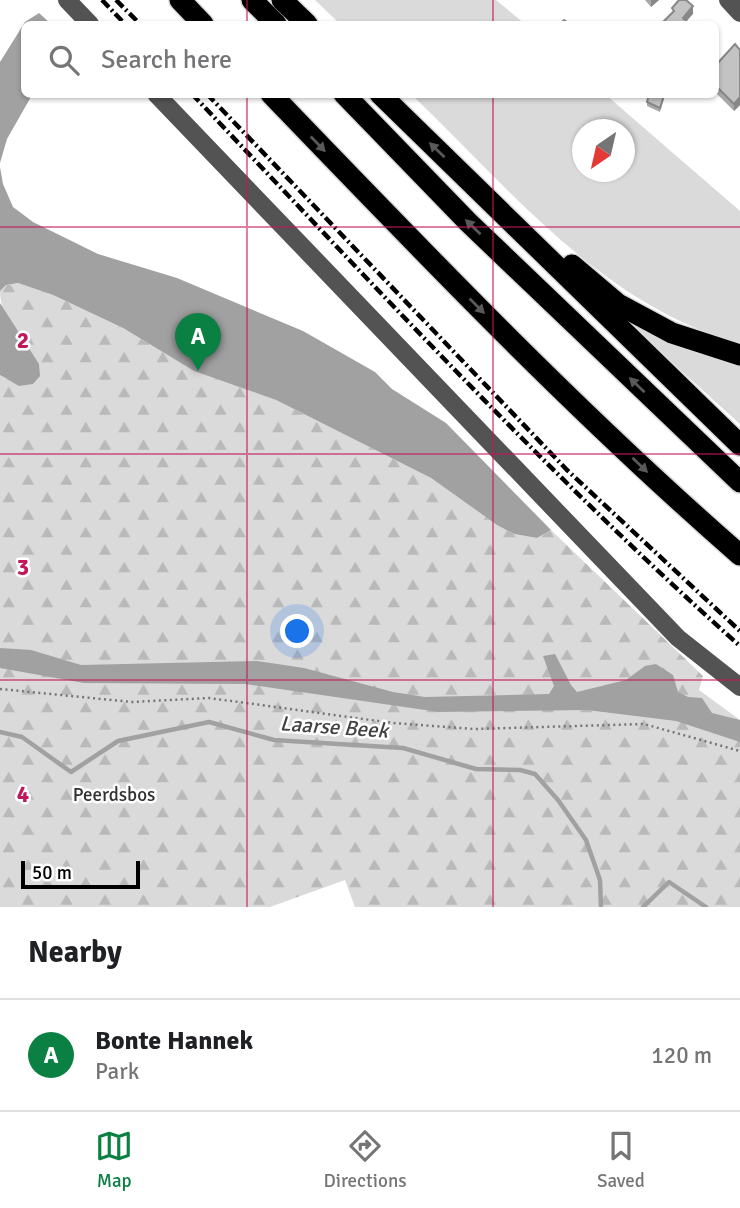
<!DOCTYPE html>
<html lang="en">
<head>
<meta charset="utf-8">
<style>
  body { margin:0; font-family:Signika,sans-serif; background:#f2f2f2; color:#202124 }
  .compass { position:absolute; left:572px; top:119px; width:63px; height:63px; border-radius:50%; background:#fff; box-shadow:0 2px 5px #0004; rotate:214deg }
  .scale { position:absolute; left:21px; bottom:18px; width:119px; box-sizing:border-box; padding-left:7px; border:4px solid #000; border-top:0; font-size:19px; line-height:24px; white-space:nowrap; color:#000; -webkit-text-stroke:5px #fff; paint-order:stroke }
  .you { position:absolute; left:298px; top:632px; width:24px; height:24px; margin:-18px; border:5px solid #fff; border-radius:50%; background:#1a73e8; box-shadow:0 0 0 10px #1a73e833 }
  .badge { display:grid; place-items:center; width:46px; height:46px; border-radius:50%; background:#0b8043; color:#fff; font-size:23px; font-weight:700 }
  .pin { position:absolute; translate:-50% -58px; filter:drop-shadow(0 2px 4px #0008) }
  .pin::after { content:''; position:absolute; top:37px; width:24px; height:21px; background:inherit; clip-path:polygon(0 0,100% 0,50% 100%) }
  .list { margin:0; padding:0; list-style:none }
  h2 { display:flex; justify-content:space-between; align-items:center; height:91px; margin:0; padding:0 28px; font-size:30px }
  h2 small { font-size:23px; font-weight:400; color:#757577 }
  .list li { display:grid; grid-template-columns:46px 1fr auto; gap:21px; align-items:center; box-sizing:border-box; height:112px; padding:0 28px; border-top:2px solid #e0e0e0 }
  .list b { display:block; font-size:26px; white-space:nowrap }
  .list p { margin:0; font-size:23px; white-space:nowrap; color:#757577 }
  .list em { font-size:23px; font-style:normal; color:#757577 }
  .icon { flex:none; width:38px; height:38px; fill:none; stroke:currentColor; stroke-width:2; stroke-linecap:round; stroke-linejoin:round }
  .map { position:relative; flex:none; width:740px; height:907px; overflow:hidden }
  .search { position:absolute; background:#fff; box-shadow:0 2px 5px #0004; left:21px; right:21px; top:21px; height:77px; display:flex; align-items:center; gap:18px; box-sizing:border-box; padding:0 24px; border-radius:10px; color:#757577; font-size:26px }
  .sheet { height:203px; background:#fff }
  nav { display:flex; justify-content:space-around; align-items:center; box-sizing:border-box; height:98px; border-top:2px solid #e0e0e0; background:#fff; font-size:19px; color:#757577 }
  nav a { display:grid; justify-items:center; gap:4px }
  nav .on { color:#0b8043 }
  .map>svg:first-child { display:block }
</style>
</head>
<body>
<div class="map">
<svg width="740" height="907" viewBox="0 0 740 907">
  <defs>
    <pattern id="forest-firs" width="22" height="20" patternUnits="userSpaceOnUse" patternTransform="scale(1.75)"><rect width="22" height="20" fill="#dadada"/><path d="M5 1l3.5 6h-7zM16 11l3.5 6h-7z" fill="#b9b9b9"/></pattern>
  </defs>
  <rect width="100%" height="100%" fill="#fff"/>
  <g fill="#dadada" fill-rule="evenodd">
    <polygon points="315,0 496,0 525,24 340,24"/>
    <path d="M412,95H606L740,211V343C604,307 510,189 412,95ZM582,130H624V172H582Z"/>
    <polygon points="638,325 697,352 740,365 740,424 635,329"/>
  </g>
  <path fill="url(#forest-firs)" d="M18,283L53,295L123,328L194,371L276,400L387,456L431,478L497,525L514,534L537,538L551,530L703,676L699,690L740,720V907H355L345,880L270,907H0V375L6,379L27,343C13,326 0,313 0,291L6,285Z"/>
  <g fill="#a1a1a1">
    <polygon points="39,13 51,24 24,24 24,94 32,95 7,139 0,163 0,62 25,22"/>
    <polygon points="0,167 3,184 13,207 33,222 98,254 177,278 303,331 375,372 392,389 446,423 551,530 537,538 514,534 497,525 431,478 276,400 194,371 123,328 53,295 18,283 6,285 0,291"/>
    <polygon points="0,303 39,364 40,376 33,384 19,386 0,375"/>
    <polygon points="0,648 31,650 81,665 257,661 304,668 393,692 425,697 549,694 554,686 543,656 555,654 571,685 577,692 626,680 645,666 656,664 673,675 678,692 688,697 702,698 712,713 740,720 740,742 676,721 587,710 439,712 245,684 84,683 0,668"/>
  </g>
  <g fill="none" stroke-linecap="round" stroke-linejoin="round">
    <g stroke="#a1a1a1" stroke-width="4.5">
      <polyline points="0,732 22,737 71,772 118,741 209,722 274,740 403,748 476,769 520,770 535,774 558,800 586,840 600,880 601,907"/>
      <polyline points="643,907 669,882 706,907"/>
    </g>
    <g stroke="#dbdbdb" stroke-width="24">
      <g id="highway">
        <polyline points="180,0 203,24"/>
        <polyline points="252,0 276,24"/>
        <polyline points="282,0 307,24"/>
        <path d="M271,94C423,252 575,411 740,555"/>
        <polyline points="344,94 468,222 740,482"/>
        <polyline points="380,94 740,445"/>
        <polyline points="572,265 618,304 672,333 740,355"/>
      </g>
    </g>
    <polyline stroke="#757575" stroke-width="2.5" stroke-dasharray="2 3.5" stroke-linecap="butt" points="0,689 132,702 209,698 393,723 474,729 644,724 740,751"/>
    <g stroke="#535353" stroke-width="18">
      <polyline points="67,0 90,24"/>
      <polyline points="728,0 740,13"/>
      <polyline points="156,94 678,638 740,687"/>
    </g>
    <use href="#highway" stroke="#000" stroke-width="21"/>
    <g stroke="#000" stroke-width="4.5" stroke-dasharray="10 3.5 2 3.5" stroke-linecap="butt">
      <polyline points="102,0 125,24"/>
      <polyline points="116,0 140,24"/>
      <path d="M192,94C371,282 546,473 740,646"/>
      <polyline points="207,94 567,470 740,631"/>
    </g>
  </g>
  <g fill="#a8a8a8">
    <polygon points="645,0 659,0 651,7"/>
    <polygon points="740,50 740,105 734,111 716,93 716,65"/>
    <polygon points="664,99 660,112 647,106 647,102"/>
  </g>
  <g fill="#888">
    <polygon points="651,0 659,0 651,7"/>
    <polygon points="693,6 693,14 684,24 683,18"/>
    <polygon points="740,97 740,105 734,111 734,104"/>
  </g>
  <g fill="#c3c3c3" stroke="#888" stroke-width="2">
    <polygon points="679,0 686,0 693,6 683,18 689,24 661,24 674,11 672,8"/>
    <polygon points="564,20 570,24 560,24"/>
    <polygon points="735,44 740,50 740,97 734,104 716,86 716,65"/>
    <polygon points="649,94 664,95 660,108 647,102"/>
  </g>
  <defs><path id="oneway-solid" d="M-6-.8H1V-3.2L6.5 0L1 3.2V.8H-6Z" transform="scale(1.75)"/></defs>
  <g fill="#595959">
    <use href="#oneway-solid" transform="translate(318 144) rotate(46)"/>
    <use href="#oneway-solid" transform="translate(437 150) rotate(-136)"/>
    <use href="#oneway-solid" transform="translate(473 227) rotate(-136)"/>
    <use href="#oneway-solid" transform="translate(477 306) rotate(45)"/>
    <use href="#oneway-solid" transform="translate(637 385) rotate(-136)"/>
    <use href="#oneway-solid" transform="translate(640 465) rotate(44)"/>
  </g>
  <path fill="none" stroke="#c2185b" stroke-width="2" stroke-opacity="0.55" d="M247,0V24M493,0V24M247,94V907M493,94V907M0,227H740M0,454H740M0,680H740"/>
  <g text-anchor="middle" dominant-baseline="central" stroke-width="5" stroke-linejoin="round" paint-order="stroke">
    <g font-size="19" fill="#313131" stroke="#fff">
      <text x="114" y="795">Peerdsbos</text>
    </g>
    <g font-size="21" font-style="italic" fill="#424242" stroke="#fff">
      <text transform="translate(334 727) rotate(4)">Laarse Beek</text>
    </g>
  </g>
  <g font-size="23" text-anchor="middle" font-weight="bold" fill="#c2185b" stroke="#fff" stroke-width="5" stroke-linejoin="round" paint-order="stroke">
    <text x="23" y="348">2</text>
    <text x="23" y="575">3</text>
    <text x="23" y="802">4</text>
  </g>
</svg>
<svg class="compass" viewBox="-18 -18 36 36"><path d="M0-13l5 13h-10z" fill="#e53935"/><path d="M0 13l5-13h-10z" fill="#757577"/></svg>
<div class="scale">50 m</div>
<div class="you"></div>
<div class="pin badge" style="left:198px;top:371px">A</div>
<div class="search"><svg class="icon" aria-label="search" viewBox="0 0 24 24"><circle cx="10" cy="10" r="6"/><path d="M15 15l6 6"/></svg>Search here</div>
</div>
<section class="sheet">
<h2>Nearby<small></small></h2>
<ul class="list">
<li><span class="badge">A</span><div><b>Bonte Hannek</b><p>Park</p></div><em>120 m</em></li>
</ul>
</section>
<nav>
<a class="on"><svg class="icon" aria-label="map" viewBox="0 0 24 24"><path d="M3 6l6-2 6 2 6-2v14l-6 2-6-2-6 2zM9 4v14M15 6v14"/></svg>Map</a>
<a><svg class="icon" aria-label="directions" viewBox="0 0 24 24"><path d="M12 3l9 9-9 9-9-9zM9 14v-3h6M13 9l2 2-2 2"/></svg>Directions</a>
<a><svg class="icon" aria-label="saved" viewBox="0 0 24 24"><path d="M7 4h10v16l-5-4-5 4z"/></svg>Saved</a>
</nav>
</body>
</html>
